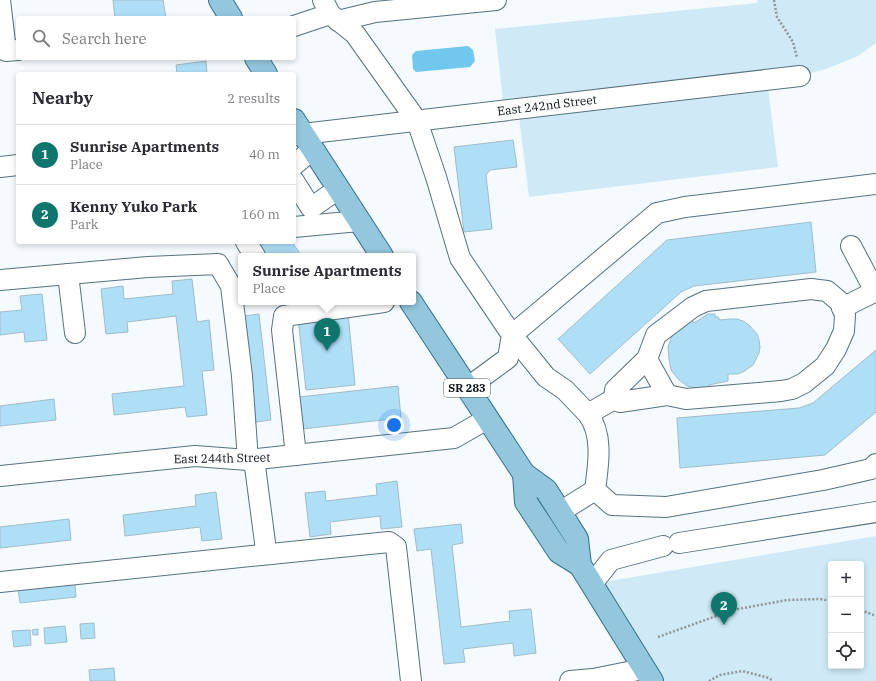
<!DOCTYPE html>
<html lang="en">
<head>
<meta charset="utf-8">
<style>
  body { margin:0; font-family:"IBM Plex Serif",serif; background:#f2f2f3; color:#2b2b33 }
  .controls { position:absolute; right:12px; bottom:12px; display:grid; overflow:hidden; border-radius:4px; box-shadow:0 2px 6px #0003 }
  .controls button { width:36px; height:36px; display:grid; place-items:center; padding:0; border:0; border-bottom:1px solid #e1e1e2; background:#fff; color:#2b2b33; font:20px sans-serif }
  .you { position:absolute; left:394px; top:425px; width:14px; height:14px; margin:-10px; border:3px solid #fff; border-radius:50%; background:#1a73e8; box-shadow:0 0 0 6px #1a73e833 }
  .badge { display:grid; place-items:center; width:26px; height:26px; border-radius:50%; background:#0f766e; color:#fff; font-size:13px; font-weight:700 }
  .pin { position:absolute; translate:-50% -33px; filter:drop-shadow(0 1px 2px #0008) }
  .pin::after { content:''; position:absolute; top:21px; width:14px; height:12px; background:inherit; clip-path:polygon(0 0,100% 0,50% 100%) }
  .popup { position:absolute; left:238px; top:253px; width:178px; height:52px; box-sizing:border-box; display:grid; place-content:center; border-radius:4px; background:#fff; filter:drop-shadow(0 1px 3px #0005); font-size:13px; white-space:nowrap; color:#7c7c81 }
  .popup b { font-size:15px; color:#2b2b33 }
  .popup::after { content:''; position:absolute; left:50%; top:100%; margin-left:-8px; border:8px solid transparent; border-top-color:#fff }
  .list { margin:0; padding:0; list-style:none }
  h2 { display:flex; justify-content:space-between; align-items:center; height:52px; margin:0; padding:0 16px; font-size:17px }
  h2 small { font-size:13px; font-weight:400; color:#7c7c81 }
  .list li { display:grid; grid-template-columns:26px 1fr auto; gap:12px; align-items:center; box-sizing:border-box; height:60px; padding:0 16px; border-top:1px solid #e1e1e2 }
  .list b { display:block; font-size:15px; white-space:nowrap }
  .list p { margin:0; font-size:13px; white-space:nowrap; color:#7c7c81 }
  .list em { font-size:13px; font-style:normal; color:#7c7c81 }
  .icon { flex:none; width:22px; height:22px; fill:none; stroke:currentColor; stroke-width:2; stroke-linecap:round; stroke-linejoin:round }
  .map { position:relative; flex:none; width:876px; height:681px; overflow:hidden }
  .search { position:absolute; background:#fff; box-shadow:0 2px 6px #0003; left:16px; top:16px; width:280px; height:44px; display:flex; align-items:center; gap:10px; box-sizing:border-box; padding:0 14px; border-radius:4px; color:#7c7c81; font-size:15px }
  .panel { position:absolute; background:#fff; box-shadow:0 2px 6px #0003; left:16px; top:72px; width:280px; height:172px; border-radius:4px }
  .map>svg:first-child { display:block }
</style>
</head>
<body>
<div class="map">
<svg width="876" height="681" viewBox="0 0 876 681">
  <rect width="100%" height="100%" fill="#f4fafd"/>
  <g fill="#cfe9f6" fill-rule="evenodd">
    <polygon points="758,0 876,0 876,43 858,56 826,69 800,76 767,80 778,167 529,197 518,109 504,110 495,29 757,3"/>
    <path d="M876,536V681H652L592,584ZM831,564H861V666H831Z"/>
  </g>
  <polygon fill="#72c7ef" points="468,46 473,50 475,61 470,67 416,72 413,69 412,55 416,51"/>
  <g fill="#afdff7" stroke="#a0bcca">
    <polygon points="113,0 163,0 166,18 115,18"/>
    <polygon points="206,61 207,74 177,74 176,65"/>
    <polygon points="513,140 517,167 490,170 486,175 492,229 464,232 454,147"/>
    <polygon points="811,222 816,272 694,286 681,292 590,374 558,339 667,240"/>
    <polygon points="267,242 292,242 301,255 302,254 304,256 266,256 260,246"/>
    <polygon points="192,279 197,322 209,320 214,370 202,371 207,415 187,417 185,407 114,415 112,394 184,386 176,316 127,322 128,332 106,334 101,289 123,286 124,299 173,294 172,281"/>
    <polygon points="42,294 47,340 25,342 24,332 0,335 0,312 22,310 20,296"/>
    <polygon points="348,313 355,385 306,390 298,318"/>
    <polygon points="259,314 271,420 256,422 244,316"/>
    <polygon points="708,314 715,314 715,317 718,317 720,320 729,319 737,319 743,321 749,325 757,334 759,340 760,347 759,353 753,365 743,372 738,374 728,374 728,381 709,385 709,388 696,388 687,386 678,379 671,370 669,359 668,347 672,336 679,327 692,320 694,323"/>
    <polygon points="876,350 876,412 825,455 680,468 677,418 799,408 813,403"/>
    <polygon points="398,386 401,418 302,429 299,397"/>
    <polygon points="54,399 56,420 0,426 0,406"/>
    <polygon points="397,481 402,527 381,529 380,516 330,522 331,534 310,537 305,493 325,491 326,501 377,495 376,484"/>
    <polygon points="216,492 222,539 202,541 200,527 125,536 123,515 196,506 195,495"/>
    <polygon points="69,519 71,540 0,548 0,527"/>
    <polygon points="461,524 463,543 452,545 461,627 510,621 509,611 531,609 536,653 514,656 513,643 463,649 465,662 444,664 431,549 417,551 414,529"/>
    <polygon points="75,583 76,597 20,603 18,588"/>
    <polygon points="94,623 95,638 81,639 80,624"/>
    <polygon points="65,626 67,642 45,644 44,628"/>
    <polygon points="38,629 38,635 33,635 32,630"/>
    <polygon points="30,630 31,645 14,647 12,631"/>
    <polygon points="114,668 115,681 90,681 89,670"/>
  </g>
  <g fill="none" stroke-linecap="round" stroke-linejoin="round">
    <g stroke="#57717e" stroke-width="22">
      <g id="minor">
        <polyline points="0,0 6,51 18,50"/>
        <polyline points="323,0 330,14 355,34 417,121 436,177 460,258 512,335 508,358 467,388"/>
        <polyline points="338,21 375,12 496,0"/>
        <polyline points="294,26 330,14"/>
        <polyline points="294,135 800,76"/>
        <polyline points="294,165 313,149"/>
        <polyline points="0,167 18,165"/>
        <polyline points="294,181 311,208 338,189"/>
        <polyline points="294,227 359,221"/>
        <polyline points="246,242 255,256"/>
        <polyline points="851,246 875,291"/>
        <polyline points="68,274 75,333"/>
        <polyline points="0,280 148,267 218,264 231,286 242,376 248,460"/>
        <polygon points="811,289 827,291 840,302 845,315 844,331 836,349 825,366 804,383 792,389 781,391 686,399 667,395 620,402 614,399 615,390 647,359 656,335 693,307 706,301"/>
        <polyline points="842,308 876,291"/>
        <polyline points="647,359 667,395"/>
        <polyline points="588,414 565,390 546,377 512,335 657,213 685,207 876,184"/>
        <polyline points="296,455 282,330 284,316 384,302"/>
        <polyline points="254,459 266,550 271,554 389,542 396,547 411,681"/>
        <polyline points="0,476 195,456 248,460 454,438 487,419"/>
        <polyline points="595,490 612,505 666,507 823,480 871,469 876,464"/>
        <path d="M595,490C598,466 604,436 588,414L614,399"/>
        <polyline points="560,512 595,490"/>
        <polyline points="679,543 876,512"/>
        <polyline points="0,582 271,554"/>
        <polyline points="592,584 611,560 663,546"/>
        <polyline points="570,681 593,679 643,669"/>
      </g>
    </g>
    <g stroke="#336f8a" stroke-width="24">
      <g id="major">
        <polyline points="220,0 231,18"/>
        <polyline points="256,58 266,74"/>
        <polyline points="294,120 382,256"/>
        <polyline points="411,302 524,474 546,490 560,512 577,539 580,565 652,681"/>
        <polyline points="524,474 526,502 559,552 580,565"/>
      </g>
    </g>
    <g stroke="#8d9599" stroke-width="2.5" stroke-dasharray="2 2" stroke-linecap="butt">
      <polyline points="774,0 777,17 793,42 797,58"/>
      <polyline points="861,610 876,616"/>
      <polyline points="658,637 733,610 787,600 820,599 831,601"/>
      <polyline points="709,681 720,675 742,671 769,678 773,681"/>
    </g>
    <use href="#minor" stroke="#fff" stroke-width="20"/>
    <use href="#major" stroke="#93c7de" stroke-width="22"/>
  </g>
  <g text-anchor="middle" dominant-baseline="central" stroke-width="3" stroke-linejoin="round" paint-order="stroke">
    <rect fill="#fff" stroke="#51585c" stroke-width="1" x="444" y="379" width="46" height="18" rx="3"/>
    <g font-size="11" font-weight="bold" fill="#071116">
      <text x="467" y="388">SR 283</text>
    </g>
    <g font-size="12" fill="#071116" stroke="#fff">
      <text transform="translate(547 105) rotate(-7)">East 242nd Street</text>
      <text transform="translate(222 458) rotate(-1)">East 244th Street</text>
    </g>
  </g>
</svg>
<div class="controls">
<button>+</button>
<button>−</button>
<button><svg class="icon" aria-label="locate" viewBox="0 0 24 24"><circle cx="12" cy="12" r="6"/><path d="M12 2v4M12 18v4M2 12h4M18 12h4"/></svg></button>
</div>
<div class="you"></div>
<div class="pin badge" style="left:327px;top:351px">1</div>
<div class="popup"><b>Sunrise Apartments</b>Place</div>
<div class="pin badge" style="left:724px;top:625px">2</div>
<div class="search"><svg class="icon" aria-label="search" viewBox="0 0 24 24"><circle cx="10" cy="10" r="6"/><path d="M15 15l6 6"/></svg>Search here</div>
<section class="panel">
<h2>Nearby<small>2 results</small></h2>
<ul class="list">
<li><span class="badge">1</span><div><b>Sunrise Apartments</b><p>Place</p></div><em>40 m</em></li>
<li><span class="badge">2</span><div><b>Kenny Yuko Park</b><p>Park</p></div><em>160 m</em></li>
</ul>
</section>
</div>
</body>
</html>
